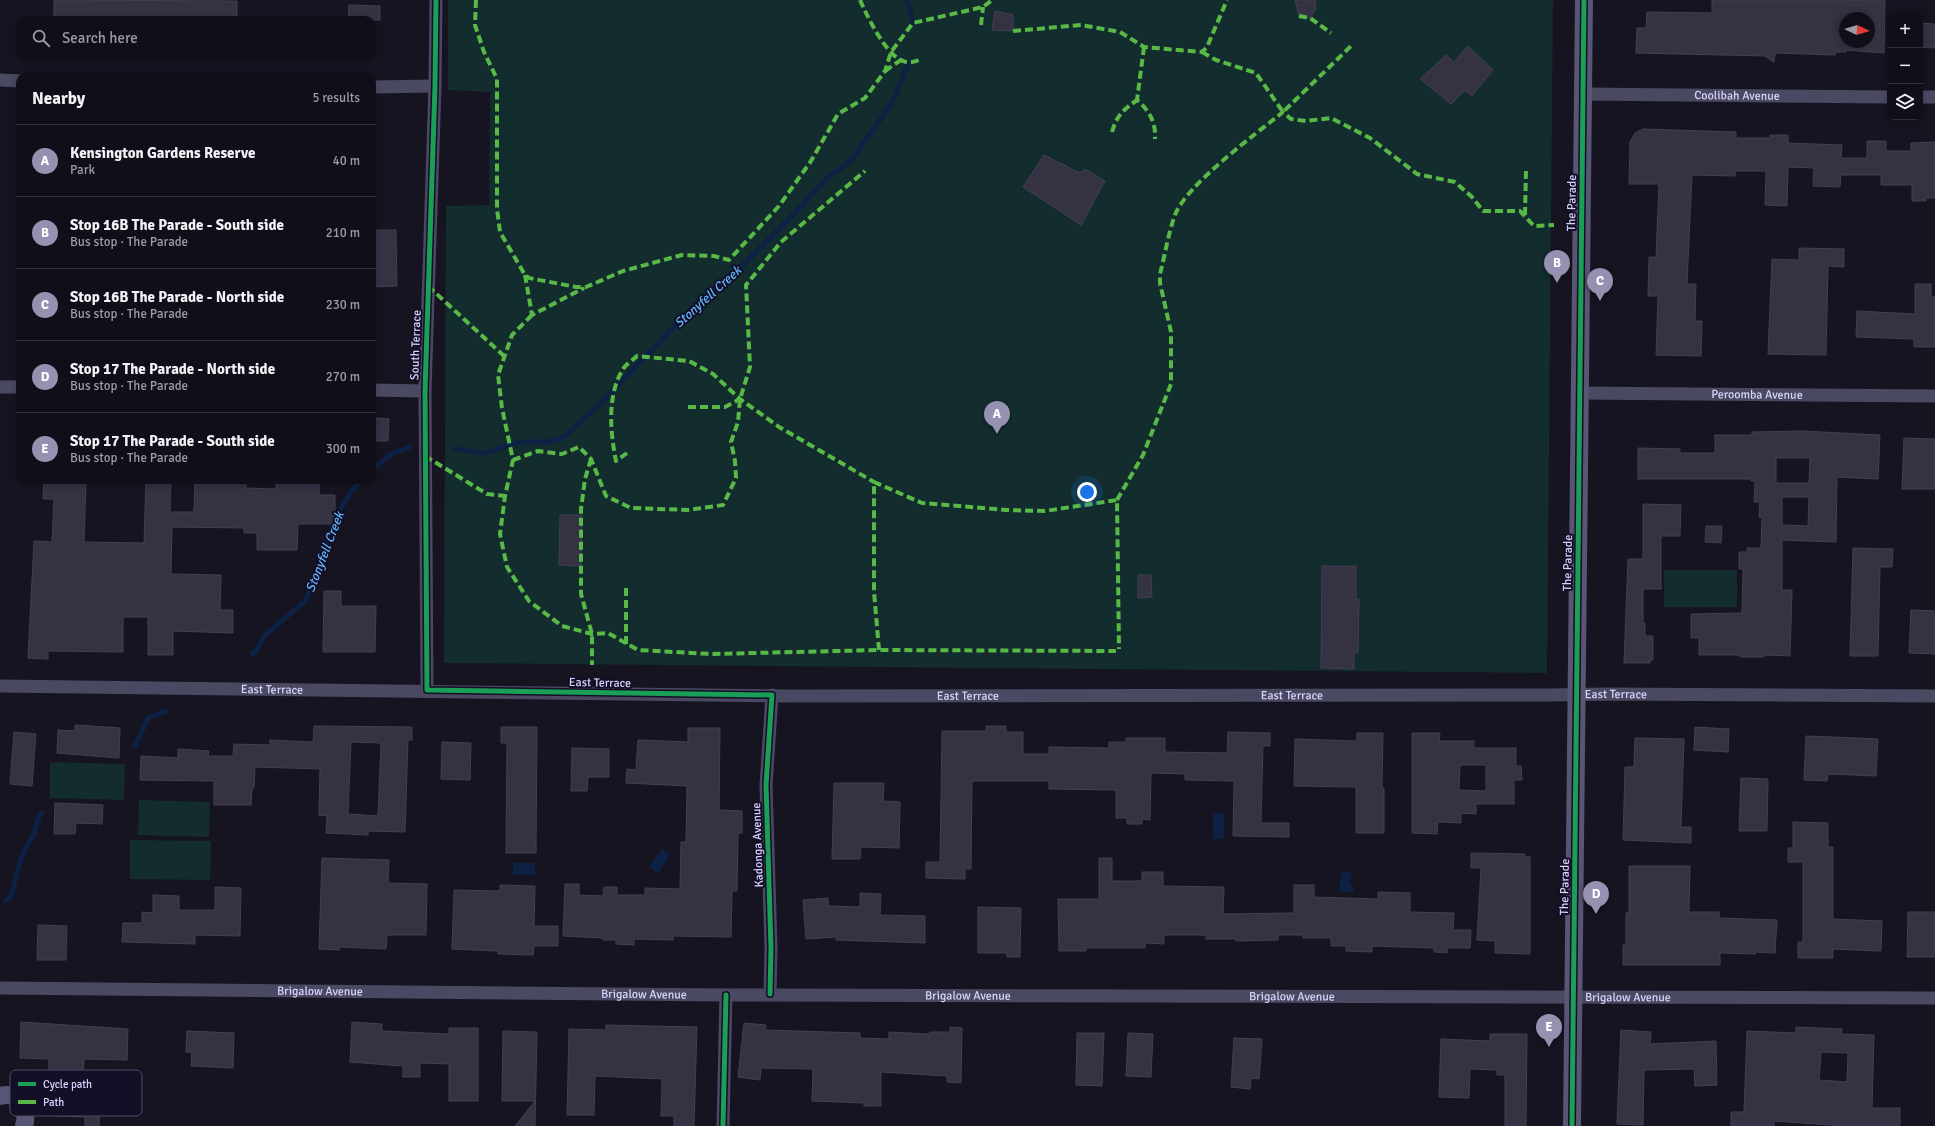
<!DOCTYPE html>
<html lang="en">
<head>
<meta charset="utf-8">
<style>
  body { margin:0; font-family:Signika,sans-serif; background:#191822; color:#f1f3f6 }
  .controls { position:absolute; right:12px; top:12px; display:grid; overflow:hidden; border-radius:8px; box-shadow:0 2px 6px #0003 }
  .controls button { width:36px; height:36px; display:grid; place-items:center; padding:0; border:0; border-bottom:1px solid #302f38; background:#100f19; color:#f1f3f6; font:20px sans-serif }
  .compass { position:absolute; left:1839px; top:12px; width:36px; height:36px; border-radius:50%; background:#100f19; box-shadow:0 2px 6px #0003; rotate:94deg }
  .you { position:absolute; left:1087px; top:492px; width:14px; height:14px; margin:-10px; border:3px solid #fff; border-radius:50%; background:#1a73e8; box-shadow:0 0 0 6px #1a73e833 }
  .badge { display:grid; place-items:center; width:26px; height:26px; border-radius:50%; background:#9591b1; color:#fff; font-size:13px; font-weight:700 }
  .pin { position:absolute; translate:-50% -33px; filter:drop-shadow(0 1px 2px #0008) }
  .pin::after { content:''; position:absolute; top:21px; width:14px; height:12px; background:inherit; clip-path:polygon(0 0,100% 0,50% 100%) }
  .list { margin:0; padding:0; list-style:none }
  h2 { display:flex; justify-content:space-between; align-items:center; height:52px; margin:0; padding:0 16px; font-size:17px }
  h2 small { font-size:13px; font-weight:400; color:#9c9ca2 }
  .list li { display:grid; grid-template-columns:26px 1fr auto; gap:12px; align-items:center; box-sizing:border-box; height:72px; padding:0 16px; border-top:1px solid #302f38 }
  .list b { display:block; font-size:15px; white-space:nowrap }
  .list p { margin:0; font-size:13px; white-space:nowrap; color:#9c9ca2 }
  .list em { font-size:13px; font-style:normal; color:#9c9ca2 }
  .icon { flex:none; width:22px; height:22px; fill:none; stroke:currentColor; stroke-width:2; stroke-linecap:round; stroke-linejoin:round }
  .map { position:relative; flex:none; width:1935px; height:1126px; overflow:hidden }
  .search { position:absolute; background:#100f19; box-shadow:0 2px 6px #0003; left:16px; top:16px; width:360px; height:44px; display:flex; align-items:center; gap:10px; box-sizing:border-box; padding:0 14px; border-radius:12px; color:#9c9ca2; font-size:15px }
  .panel { position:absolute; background:#100f19; box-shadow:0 2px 6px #0003; left:16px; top:72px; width:360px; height:412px; border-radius:12px }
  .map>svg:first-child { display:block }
</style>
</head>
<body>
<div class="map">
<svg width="1935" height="1126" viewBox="0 0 1935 1126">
  <rect width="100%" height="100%" fill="#161421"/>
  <g fill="#132c2d">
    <polygon points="448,0 1553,0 1547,673 444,663 446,206 489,205 490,92 448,90"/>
    <rect x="1664" y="570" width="73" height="37"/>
    <polygon points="50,762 125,764 124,800 50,798"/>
    <polygon points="139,800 210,802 209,837 138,835"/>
    <polygon points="130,840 211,841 210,880 130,879"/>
  </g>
  <g fill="#0d2144">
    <rect x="1213" y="813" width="11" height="26"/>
    <polygon points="662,849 670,855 658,873 649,867"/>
    <rect x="513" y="863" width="22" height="12"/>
    <path d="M1342,871H1348L1352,875L1349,883L1353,887L1354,892H1340C1338,885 1341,878 1342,871Z"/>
  </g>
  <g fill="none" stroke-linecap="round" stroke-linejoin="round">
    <g stroke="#0d2144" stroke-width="5">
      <polyline points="907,0 913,23"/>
      <polyline points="455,449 485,453 519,442 548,442 557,440 565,436 601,403 692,308 744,264 794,214 828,177 851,161 891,104 909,63"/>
      <polyline points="372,470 391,454 410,447"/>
      <polyline points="252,654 256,651 264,636 305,601 321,567 324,547 341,508 350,493 361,480"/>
      <polyline points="135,746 148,718 166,711"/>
      <polyline points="5,901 11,897 19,865 25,849 34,834 39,816 42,813"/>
    </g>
  </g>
  <g fill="#343243" stroke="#433f54" fill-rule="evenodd">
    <polygon points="54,0 237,1 237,20 54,20"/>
    <polygon points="1295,0 1315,0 1316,9 1310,18 1299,16"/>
    <path d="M1712,0H1885L1884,53L1846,50V52H1835V55L1775,53L1774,62L1765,56L1636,53L1637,28H1646L1647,12L1712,13ZM1845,18H1869V42H1845Z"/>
    <polygon points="349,5 380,6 380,20 348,20"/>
    <polygon points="995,11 1013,15 1013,31 992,30"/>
    <polygon points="1920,23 1935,24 1935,48 1920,47"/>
    <polygon points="1468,46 1493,70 1472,96 1465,90 1451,104 1420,79 1446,55 1454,62"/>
    <polygon points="1643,129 1736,132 1736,138 1770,138 1770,135 1788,135 1788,143 1842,145 1841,158 1867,158 1867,141 1886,141 1886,151 1911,151 1911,143 1935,142 1935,198 1926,198 1926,201 1912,201 1912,185 1881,185 1881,175 1841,175 1840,187 1813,186 1814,168 1788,167 1787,206 1765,205 1766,171 1735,171 1735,176 1692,175 1687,284 1696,284 1695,321 1702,321 1701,356 1656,355 1658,296 1648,296 1649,257 1656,257 1659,184 1629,184 1630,142 1635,133"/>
    <polygon points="1044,155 1080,173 1085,169 1105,181 1081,225 1023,187"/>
    <polygon points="372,230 396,230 397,286 372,287"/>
    <polygon points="1799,248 1844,249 1844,267 1828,266 1826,355 1768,354 1772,259 1799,260"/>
    <polygon points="1915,284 1931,284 1931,297 1935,297 1935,347 1914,347 1914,339 1856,337 1857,311 1915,314"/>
    <polygon points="376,418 389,419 388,441 372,441 372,428 375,428"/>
    <path d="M1802,431L1880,435L1878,479L1837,477L1836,542L1782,540V590H1792L1790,656L1764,655V657H1740V655H1699V638H1691V614L1742,613L1743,569H1739V552H1747V548H1761L1762,518L1759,517L1760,502H1754L1755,481H1751V479H1638V448L1680,449V453H1715V435H1752V432ZM1776,458H1810L1809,483H1776ZM1782,497H1809L1808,526L1782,525Z"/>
    <polygon points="1904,438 1935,439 1935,489 1902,489"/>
    <polygon points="44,480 86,480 84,542 144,543 146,480 171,480 170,512 194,512 195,480 246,480 246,488 276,489 276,480 312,480 312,483 319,483 319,495 335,495 335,524 298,524 297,550 257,550 257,533 244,533 244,528 172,527 171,574 221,575 220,610 233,610 233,633 173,631 173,655 148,655 148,617 123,617 123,652 48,651 48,659 28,658 34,541 52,542 54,499 43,499"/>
    <polygon points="1643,504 1681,505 1680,536 1661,536 1661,589 1643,589 1643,623 1645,623 1645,636 1653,636 1653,660 1650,660 1650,663 1624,663 1628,559 1643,559"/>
    <polygon points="560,515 582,515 581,566 559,565"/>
    <polygon points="1706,526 1722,526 1721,543 1705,542"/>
    <polygon points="1853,548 1893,549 1892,567 1880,567 1878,656 1850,656"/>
    <polygon points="1322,566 1356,566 1356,599 1359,599 1358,653 1354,653 1354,669 1321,668"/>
    <polygon points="1138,575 1151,575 1152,597 1138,598"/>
    <polygon points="324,591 341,591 341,606 376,606 375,652 323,652"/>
    <polygon points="1911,610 1935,611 1935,654 1909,653"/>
    <polygon points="75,725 120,728 119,758 57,753 58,730 75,731"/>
    <path d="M314,726L412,727V740H408L405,832L368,831V835L326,833L327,816L319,815L320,769L255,767L254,788H252L251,805H214V781L140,780L141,756L178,758V749L209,751L208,756H233L234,744L270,745V740L313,742ZM351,742L381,743L378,816L348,814Z"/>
    <polygon points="986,726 1006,726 1006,732 1023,732 1023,754 1049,754 1049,747 1109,748 1109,742 1126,742 1126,738 1165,738 1165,752 1227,753 1228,732 1270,733 1270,746 1263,746 1261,823 1289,823 1289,837 1233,836 1234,781 1185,780 1185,774 1151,773 1150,820 1142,819 1142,824 1127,824 1127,818 1116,818 1116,790 1049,789 1049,781 972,781 971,869 965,869 965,879 926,878 926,862 940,862 942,731 986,731"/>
    <polygon points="501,727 537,727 536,853 506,853 507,743 501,743"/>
    <polygon points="1695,727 1729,729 1728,752 1694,750"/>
    <polygon points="688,728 720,728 719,810 742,811 742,833 738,833 737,891 732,891 731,937 673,936 673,940 634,939 634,945 616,944 616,940 603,940 603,938 563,936 565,884 579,884 579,895 603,896 604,887 617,887 617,895 645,895 645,888 680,889 681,842 686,842 687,786 626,783 627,769 636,770 638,740 688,742"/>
    <polygon points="14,732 36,734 32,786 10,784"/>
    <polygon points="1357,733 1383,733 1382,788 1384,788 1384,833 1356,833 1356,787 1294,786 1295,739 1357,741"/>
    <path d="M1412,733H1440L1439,741H1474V748H1516V766H1521L1522,780H1514V804H1476V814L1461,813V823L1438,822L1437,834L1412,833ZM1460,765H1486V791L1459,790Z"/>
    <polygon points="1806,736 1878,739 1876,776 1828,774 1827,781 1804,780"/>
    <polygon points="1635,738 1684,739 1681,827 1691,827 1691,843 1623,840 1625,767 1634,767"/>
    <polygon points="442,742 471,743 470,780 441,779"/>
    <polygon points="572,748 609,749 609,777 588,777 587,791 571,791"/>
    <polygon points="1741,778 1768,779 1767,831 1739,831"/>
    <polygon points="834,783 884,783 883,801 900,802 899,848 861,847 860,859 832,859"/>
    <polygon points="55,803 103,805 102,824 76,823 75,834 54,834"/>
    <polygon points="1793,822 1828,823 1828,847 1833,847 1833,919 1882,921 1881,951 1833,949 1833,958 1798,958 1798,942 1803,942 1803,862 1788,862 1788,848 1793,848"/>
    <polygon points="1471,853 1525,854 1525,857 1530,857 1530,954 1495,953 1495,941 1477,940 1481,868 1471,868"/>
    <polygon points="322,858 389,860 388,883 427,884 426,935 387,935 386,949 339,947 339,950 319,949"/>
    <polygon points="1099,858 1112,858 1112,881 1142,881 1142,872 1163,872 1163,886 1224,887 1223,914 1294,913 1294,885 1314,885 1314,897 1378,899 1378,892 1410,893 1410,912 1454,913 1453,930 1471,930 1470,948 1447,948 1447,953 1434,952 1434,948 1372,946 1372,952 1346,951 1346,946 1331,946 1331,938 1303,938 1303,935 1278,935 1278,940 1236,941 1236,939 1206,939 1206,935 1164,935 1164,944 1145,943 1145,948 1086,948 1086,951 1059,951 1058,899 1099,899"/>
    <polygon points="1629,866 1690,866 1689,912 1719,912 1719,918 1777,920 1775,953 1756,952 1755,954 1720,953 1720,965 1623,965 1623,945 1626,945 1626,913 1629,913"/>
    <polygon points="500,885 535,886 534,926 558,926 558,946 534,946 533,955 498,954 498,951 452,949 454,890 500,891"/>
    <polygon points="215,887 241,888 240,936 195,935 195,944 122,942 123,923 142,923 142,912 153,913 153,895 179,896 179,910 215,910"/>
    <polygon points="860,893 881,894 880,915 925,916 925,943 836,940 836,937 806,939 803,900 828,898 828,906 860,907"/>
    <polygon points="978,907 1021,908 1020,957 1007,957 1007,953 978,953"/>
    <polygon points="1908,912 1935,912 1935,957 1907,957"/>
    <polygon points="38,925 67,926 66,960 37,960"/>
    <polygon points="21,1022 128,1029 127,1060 84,1059 82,1103 100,1103 99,1126 85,1126 85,1117 58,1116 58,1093 48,1093 49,1059 20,1058"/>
    <polygon points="352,1022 382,1024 382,1031 449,1034 449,1028 478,1028 478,1101 449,1101 449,1064 420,1063 420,1077 403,1077 403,1066 350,1062"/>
    <polygon points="744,1023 766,1025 765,1030 860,1033 860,1038 889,1039 889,1032 929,1034 930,1032 950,1032 950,1027 962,1028 961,1083 947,1082 947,1076 881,1072 881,1106 864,1106 864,1103 812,1101 813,1069 761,1068 760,1080 738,1077"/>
    <polygon points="606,1025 697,1027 694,1126 674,1126 674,1116 661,1116 662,1079 595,1076 594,1115 567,1115 569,1029 606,1030"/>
    <path d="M1796,1027L1842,1029L1841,1034L1874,1035L1872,1108H1900V1126H1845L1774,1121V1126H1731V1112H1744L1747,1031L1796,1033ZM1821,1052L1848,1053L1847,1082L1819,1080Z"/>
    <polygon points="1621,1030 1651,1032 1650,1044 1716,1041 1717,1085 1695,1086 1694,1069 1644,1070 1643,1125 1617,1124"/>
    <polygon points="187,1031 234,1033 233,1068 191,1066 192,1052 186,1052"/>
    <polygon points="503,1031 537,1032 535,1126 515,1126 535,1101 502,1101"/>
    <polygon points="1077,1033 1104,1033 1102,1086 1076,1085"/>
    <polygon points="1128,1033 1153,1034 1151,1077 1126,1076"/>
    <polygon points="1490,1034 1527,1034 1526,1126 1505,1126 1505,1075 1497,1075 1497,1070 1470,1069 1469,1098 1439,1097 1441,1039 1490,1041"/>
    <polygon points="1234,1038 1262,1039 1259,1079 1251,1078 1250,1089 1231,1087"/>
  </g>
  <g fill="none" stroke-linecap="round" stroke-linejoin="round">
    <g stroke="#4a4962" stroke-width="13">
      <polyline points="0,80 20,81"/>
      <polyline points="372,87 435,86"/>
      <path id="s1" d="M1583,94L1890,97"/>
      <polyline points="1920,97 1935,97"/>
      <polyline points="0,387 20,387"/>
      <polyline points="372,390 425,391"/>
      <path id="s2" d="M1580,393L1935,396"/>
      <path id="s3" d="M0,686L786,696L1550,695L1606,694L1935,696"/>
      <polyline points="427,690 425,391 435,86 436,0"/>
      <path id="s4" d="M0,988L726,995L1935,998"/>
      <polyline points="770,994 771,948 766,785 772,695"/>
      <polyline points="723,1126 726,995"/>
    </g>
    <g stroke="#575674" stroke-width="18">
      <path d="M0,1096C19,1090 29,1110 24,1126"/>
      <polyline points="1572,1126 1584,0"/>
    </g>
    <g stroke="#58b947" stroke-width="4" stroke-dasharray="8 4" stroke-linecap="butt">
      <polyline points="476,0 475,25 484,52 497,79 497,209 500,232 525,275 529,278 576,287 586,287 623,271 682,255 714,256 729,260 779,206 811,161 838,114 865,98 885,71 891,52 913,23 983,7 992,0"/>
      <path d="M860,0C867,16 885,53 901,60C908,64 913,62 919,60"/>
      <polyline points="1299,16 1310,18 1331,33"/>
      <polyline points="981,25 983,7"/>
      <polyline points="1013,31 1081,25 1120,32 1144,47 1202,52 1207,47 1227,0"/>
      <path d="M1144,47L1137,100C1150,111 1156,123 1155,139"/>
      <polyline points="1202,52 1216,60 1256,73 1283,112 1351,46"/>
      <polyline points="885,71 901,60"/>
      <path d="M1112,132C1117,115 1123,110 1137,100"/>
      <polyline points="1525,215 1526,170"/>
      <polyline points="525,275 532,315 584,288"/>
      <polyline points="428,286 504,356"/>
      <polyline points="532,315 512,335 498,375 502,408 513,460 505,496 500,534 507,567 529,601 562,626 592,634 608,633 638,650 711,654 879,650 1116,651"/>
      <polyline points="688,407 725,407 740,399"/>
      <path d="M627,453L616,461C610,431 607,395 623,369C626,364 633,360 637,356L689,361L713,374L740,399L779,427L874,482"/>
      <polyline points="425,456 487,494 505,496"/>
      <polyline points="591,459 585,479 581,509 581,594 592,634 592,665"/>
      <polyline points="513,460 538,451 562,454 579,447 591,459 606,496 631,508 688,510 723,505 736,478 735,461 731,442 738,422 740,399 750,367 746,285 781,242 865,171"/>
      <path d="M1117,500L1143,455L1171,384V332L1160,283V274C1165,255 1168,234 1175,215C1186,185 1257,133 1283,112L1291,119L1306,121L1331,118L1370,138L1417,174L1455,182L1472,197L1483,211H1520L1534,226L1554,225"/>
      <polyline points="626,644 626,586"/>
      <polyline points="879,650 874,592 874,482 922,503 1006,510 1045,511 1117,500 1119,649"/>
    </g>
    <g stroke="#130f26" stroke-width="8">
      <g id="cycleway">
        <polyline points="436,0 435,86 425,391 427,690 772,695 766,785 771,948 770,994"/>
        <polyline points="723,1126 726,995"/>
        <polyline points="1572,1126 1584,0"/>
      </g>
    </g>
    <use href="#cycleway" stroke="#1a9f57" stroke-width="5"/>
  </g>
  <g text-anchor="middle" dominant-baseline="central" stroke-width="4" stroke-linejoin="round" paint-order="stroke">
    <g font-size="12" fill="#d9d4ff" stroke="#130f26">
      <text stroke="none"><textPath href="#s1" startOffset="154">Coolibah Avenue</textPath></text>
      <text transform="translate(1572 203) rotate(-89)">The Parade</text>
      <text transform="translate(416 345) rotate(-88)">South Terrace</text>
      <text stroke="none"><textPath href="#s2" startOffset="177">Peroomba Avenue</textPath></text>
      <text transform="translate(1568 563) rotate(-89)">The Parade</text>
      <text transform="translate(600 683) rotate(1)">East Terrace</text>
      <text stroke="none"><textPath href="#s3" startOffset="272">East Terrace</textPath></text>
      <text stroke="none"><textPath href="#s3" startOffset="1616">East Terrace</textPath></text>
      <text stroke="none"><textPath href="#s3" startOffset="1292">East Terrace</textPath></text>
      <text stroke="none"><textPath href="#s3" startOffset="968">East Terrace</textPath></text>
      <text transform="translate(758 845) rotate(-92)">Kadonga Avenue</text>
      <text transform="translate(1565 887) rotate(-89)">The Parade</text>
      <text stroke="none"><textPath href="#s4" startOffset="320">Brigalow Avenue</textPath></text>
      <text stroke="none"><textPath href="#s4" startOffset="644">Brigalow Avenue</textPath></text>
      <text stroke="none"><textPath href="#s4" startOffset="968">Brigalow Avenue</textPath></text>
      <text stroke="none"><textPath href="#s4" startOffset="1292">Brigalow Avenue</textPath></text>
      <text stroke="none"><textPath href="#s4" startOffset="1628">Brigalow Avenue</textPath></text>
    </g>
    <g font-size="13" font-style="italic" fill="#62b6ff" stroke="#130f26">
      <text transform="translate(708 297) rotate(-42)">Stonyfell Creek</text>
      <text transform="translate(325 552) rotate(-69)">Stonyfell Creek</text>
    </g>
  </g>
  <rect x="10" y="1070" width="132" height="46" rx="6" fill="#130f26" stroke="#4e4a67" stroke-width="1"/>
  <rect x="18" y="1082" width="18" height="4" fill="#1a9f57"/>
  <rect x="18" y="1100" width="18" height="4" fill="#58b947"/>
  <g font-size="11" fill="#d9d4ff">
    <text x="43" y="1088">Cycle path</text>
    <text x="43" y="1106">Path</text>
  </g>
</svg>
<div class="controls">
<button>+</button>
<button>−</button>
<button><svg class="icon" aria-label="layers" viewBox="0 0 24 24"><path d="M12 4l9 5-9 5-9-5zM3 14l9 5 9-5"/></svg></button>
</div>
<svg class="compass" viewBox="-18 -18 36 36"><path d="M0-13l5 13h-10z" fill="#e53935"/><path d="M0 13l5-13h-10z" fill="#9c9ca2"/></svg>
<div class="you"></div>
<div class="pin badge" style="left:997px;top:434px">A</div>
<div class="pin badge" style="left:1557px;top:283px">B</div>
<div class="pin badge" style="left:1600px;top:301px">C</div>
<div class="pin badge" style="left:1596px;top:914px">D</div>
<div class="pin badge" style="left:1549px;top:1047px">E</div>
<div class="search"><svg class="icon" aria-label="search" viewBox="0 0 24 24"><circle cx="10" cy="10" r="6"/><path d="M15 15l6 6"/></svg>Search here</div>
<section class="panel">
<h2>Nearby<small>5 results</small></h2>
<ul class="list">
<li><span class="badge">A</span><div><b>Kensington Gardens Reserve</b><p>Park</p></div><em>40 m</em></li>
<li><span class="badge">B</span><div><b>Stop 16B The Parade - South side</b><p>Bus stop · The Parade</p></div><em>210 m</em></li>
<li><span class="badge">C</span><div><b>Stop 16B The Parade - North side</b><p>Bus stop · The Parade</p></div><em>230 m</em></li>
<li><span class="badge">D</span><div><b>Stop 17 The Parade - North side</b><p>Bus stop · The Parade</p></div><em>270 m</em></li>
<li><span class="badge">E</span><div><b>Stop 17 The Parade - South side</b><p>Bus stop · The Parade</p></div><em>300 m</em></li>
</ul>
</section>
</div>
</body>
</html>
